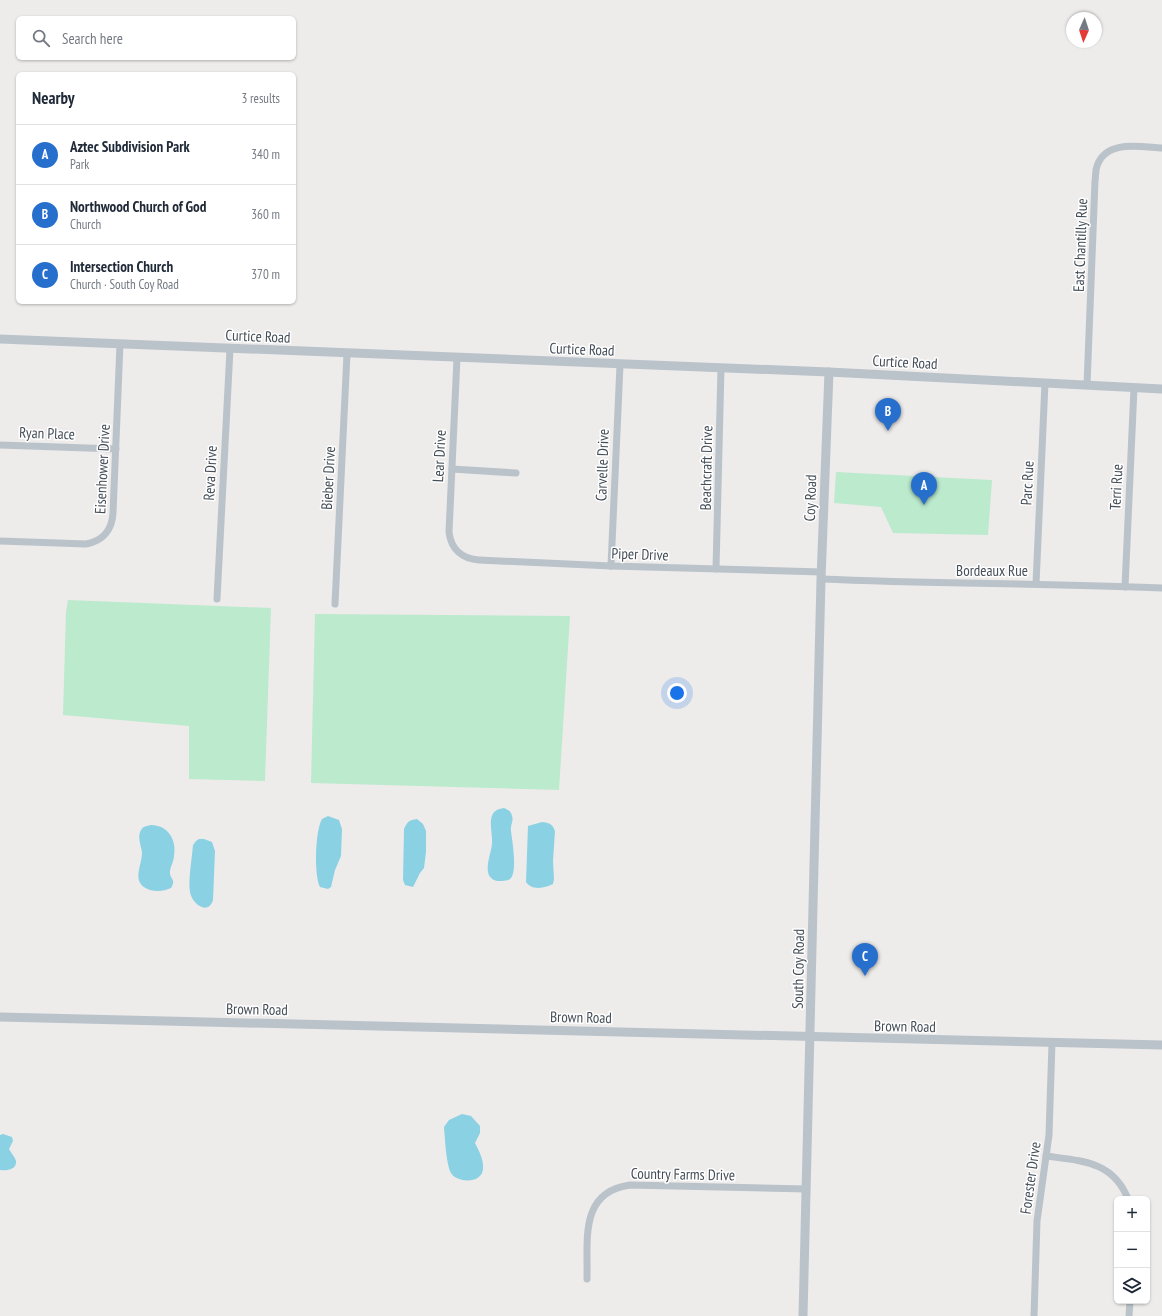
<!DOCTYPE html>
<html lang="en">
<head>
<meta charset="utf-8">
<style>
  body { margin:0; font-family:"PT Sans Narrow",sans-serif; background:#f6f6f7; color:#1f2937 }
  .controls { position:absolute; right:12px; bottom:12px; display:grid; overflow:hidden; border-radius:6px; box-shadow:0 1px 3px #0004 }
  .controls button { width:36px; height:36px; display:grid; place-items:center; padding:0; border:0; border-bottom:1px solid #e0e1e3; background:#fff; color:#1f2937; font:20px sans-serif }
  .compass { position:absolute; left:1066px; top:12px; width:36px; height:36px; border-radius:50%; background:#fff; box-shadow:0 1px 3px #0004; rotate:183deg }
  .you { position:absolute; left:677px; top:693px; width:14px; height:14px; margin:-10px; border:3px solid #fff; border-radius:50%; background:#1a73e8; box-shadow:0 0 0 6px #1a73e833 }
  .badge { display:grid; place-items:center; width:26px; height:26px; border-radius:50%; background:#266fcd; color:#fff; font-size:13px; font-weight:700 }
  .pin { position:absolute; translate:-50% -33px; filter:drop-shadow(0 1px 2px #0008) }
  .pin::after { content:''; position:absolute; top:21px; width:14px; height:12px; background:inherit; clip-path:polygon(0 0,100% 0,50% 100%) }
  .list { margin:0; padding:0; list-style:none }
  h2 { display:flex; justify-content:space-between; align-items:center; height:52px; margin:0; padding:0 16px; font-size:17px }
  h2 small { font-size:13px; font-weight:400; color:#747a83 }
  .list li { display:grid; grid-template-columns:26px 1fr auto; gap:12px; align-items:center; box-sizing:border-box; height:60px; padding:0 16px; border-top:1px solid #e0e1e3 }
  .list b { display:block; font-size:15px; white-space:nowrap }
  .list p { margin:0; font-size:13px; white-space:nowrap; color:#747a83 }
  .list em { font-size:13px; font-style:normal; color:#747a83 }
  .icon { flex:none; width:22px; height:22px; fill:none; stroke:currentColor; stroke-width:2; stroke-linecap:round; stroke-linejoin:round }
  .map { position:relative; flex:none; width:1162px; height:1316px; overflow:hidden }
  .search { position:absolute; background:#fff; box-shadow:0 1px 3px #0004; left:16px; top:16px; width:280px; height:44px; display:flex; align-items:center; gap:10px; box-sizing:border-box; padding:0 14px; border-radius:6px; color:#747a83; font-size:15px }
  .panel { position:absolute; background:#fff; box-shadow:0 1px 3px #0004; left:16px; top:72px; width:280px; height:232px; border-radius:6px }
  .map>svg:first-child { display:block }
</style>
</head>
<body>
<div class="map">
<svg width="1162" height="1316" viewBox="0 0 1162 1316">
  <rect width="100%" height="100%" fill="#eeebeb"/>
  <g fill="#bbeacd">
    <polygon points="836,472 992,480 988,535 893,533 881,507 834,503"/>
    <polygon points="68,600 271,608 265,781 189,779 189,726 63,715 66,612"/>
    <polygon points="315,614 570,616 559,790 311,783"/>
  </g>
  <g fill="#8bd1e4">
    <path d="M504,808C508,810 511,811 512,816C514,821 510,825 511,831C512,840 518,872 510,879C507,881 501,881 498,881C479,878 492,853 492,843C493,830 484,810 504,808Z"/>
    <path d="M328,816L339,820L342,829L341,856L335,870L331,887L328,889L320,887C314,875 315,831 322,819Z"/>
    <path d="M417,819L423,824L426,831V852L424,868L420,873L413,887L405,885L403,880L404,829C407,822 409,820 417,819Z"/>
    <path d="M542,822C549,823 552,823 555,831L553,861L554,879L553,884C545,888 532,891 526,882L528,826Z"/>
    <path d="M151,825C168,825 177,840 174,856C174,861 171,865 170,871C169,879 177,879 171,888C164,891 158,892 150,890C130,883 142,867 142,852C141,846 137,836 141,830C143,826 147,826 151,825Z"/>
    <path d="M199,839H204L212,842L215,851L213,900C208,916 192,904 190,892C188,880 192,858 193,845L196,841Z"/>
    <path d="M462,1114L471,1116L480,1126V1133L475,1143C479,1151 484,1160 483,1169C482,1184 457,1183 451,1173C446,1163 445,1139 444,1127L449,1120Z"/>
    <path d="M3,1134L12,1137L13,1141L9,1149C11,1153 15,1157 16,1161C17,1170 6,1171 0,1170V1135Z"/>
  </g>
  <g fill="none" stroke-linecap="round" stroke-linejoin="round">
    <g stroke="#bac3ca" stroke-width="7">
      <path d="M457,358L449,532C451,549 462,559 479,560L611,566L821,572"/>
      <path d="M1087,385L1095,181C1096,176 1095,171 1097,166C1106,139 1141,147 1162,148"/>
      <polyline points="0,445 116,449"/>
      <polyline points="452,469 516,473"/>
      <path d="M0,541L86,544C103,541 112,530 113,513L120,344"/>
      <polyline points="611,566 620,365"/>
      <polyline points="716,569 721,368"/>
      <path d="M821,579C935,584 1048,583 1162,588"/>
      <polyline points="1036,584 1045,383"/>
      <polyline points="1125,587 1134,388"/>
      <polyline points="217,599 230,349"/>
      <polyline points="335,604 347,354"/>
      <path d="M1046,1156C1082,1161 1113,1161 1128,1199"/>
      <path d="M587,1279C588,1240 579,1192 630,1185L806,1189"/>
      <polyline points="1034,1316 1037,1221 1049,1135 1052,1043"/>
      <polyline points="1129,1316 1130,1301"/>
    </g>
    <g stroke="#bac3ca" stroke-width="9">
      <polyline points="0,339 829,372 1162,389"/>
      <polyline points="0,1017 1162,1045"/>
      <polyline points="803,1316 821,579 829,372"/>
    </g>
  </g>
  <g text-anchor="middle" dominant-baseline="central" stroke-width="3" stroke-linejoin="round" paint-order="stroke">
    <g font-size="15" fill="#454e57" stroke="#fff">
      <text transform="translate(1080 245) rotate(-88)">East Chantilly Rue</text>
      <text transform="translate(258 336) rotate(2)">Curtice Road</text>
      <text transform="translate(582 349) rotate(2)">Curtice Road</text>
      <text transform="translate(905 362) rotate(3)">Curtice Road</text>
      <text transform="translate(47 433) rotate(2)">Ryan Place</text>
      <text transform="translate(439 456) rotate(-87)">Lear Drive</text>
      <text transform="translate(602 465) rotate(-88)">Carvelle Drive</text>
      <text transform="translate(706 468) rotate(-89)">Beachcraft Drive</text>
      <text transform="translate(102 469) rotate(-87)">Eisenhower Drive</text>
      <text transform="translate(210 473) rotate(-87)">Reva Drive</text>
      <text transform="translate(328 478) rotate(-87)">Bieber Drive</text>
      <text transform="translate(1027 483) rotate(-87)">Parc Rue</text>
      <text transform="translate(1116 487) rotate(-87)">Terri Rue</text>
      <text transform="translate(810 498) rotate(-88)">Coy Road</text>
      <text transform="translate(640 554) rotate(2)">Piper Drive</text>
      <text x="992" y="570">Bordeaux Rue</text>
      <text transform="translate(798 969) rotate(-89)">South Coy Road</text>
      <text transform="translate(257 1009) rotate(1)">Brown Road</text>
      <text transform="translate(581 1017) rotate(1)">Brown Road</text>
      <text transform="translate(905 1026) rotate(1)">Brown Road</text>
      <text transform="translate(683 1174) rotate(1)">Country Farms Drive</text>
      <text transform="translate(1030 1178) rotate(-82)">Forester Drive</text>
    </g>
  </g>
</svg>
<div class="controls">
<button>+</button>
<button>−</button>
<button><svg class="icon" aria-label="layers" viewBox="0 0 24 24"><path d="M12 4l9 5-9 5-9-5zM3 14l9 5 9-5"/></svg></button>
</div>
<svg class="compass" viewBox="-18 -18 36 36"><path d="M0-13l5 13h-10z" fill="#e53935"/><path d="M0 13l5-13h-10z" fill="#747a83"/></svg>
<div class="you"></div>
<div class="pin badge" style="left:924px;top:505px">A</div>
<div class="pin badge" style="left:888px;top:431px">B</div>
<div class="pin badge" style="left:865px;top:976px">C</div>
<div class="search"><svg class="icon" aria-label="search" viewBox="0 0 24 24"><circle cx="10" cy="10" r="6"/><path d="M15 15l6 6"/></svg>Search here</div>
<section class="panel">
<h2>Nearby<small>3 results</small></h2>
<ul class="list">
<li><span class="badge">A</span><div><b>Aztec Subdivision Park</b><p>Park</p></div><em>340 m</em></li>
<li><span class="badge">B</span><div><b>Northwood Church of God</b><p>Church</p></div><em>360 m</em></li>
<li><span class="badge">C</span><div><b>Intersection Church</b><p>Church · South Coy Road</p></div><em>370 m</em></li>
</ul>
</section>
</div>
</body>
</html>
